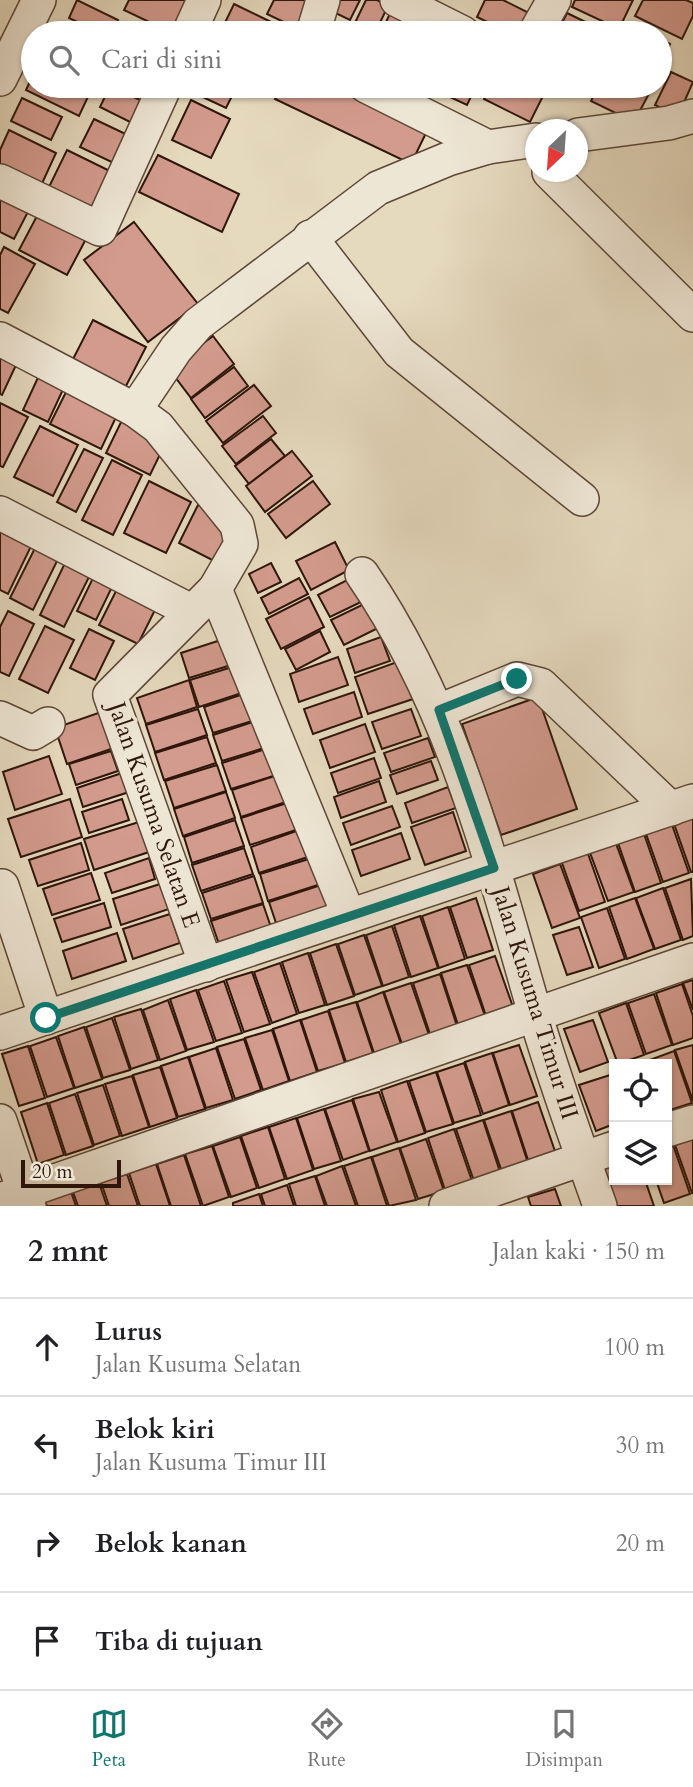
<!DOCTYPE html>
<html lang="id">
<head>
<meta charset="utf-8">
<style>
  body { margin:0; font-family:Cardo,serif; background:#f6f6f6; color:#202124 }
  .controls { position:absolute; right:21px; bottom:21px; display:grid; overflow:hidden; border-radius:0px; box-shadow:0 2px 5px #0004 }
  .controls button { width:63px; height:63px; display:grid; place-items:center; padding:0; border:0; border-bottom:2px solid #e0e0e0; background:#fff; color:#202124; font:35px sans-serif }
  .compass { position:absolute; left:525px; top:119px; width:63px; height:63px; border-radius:50%; background:#fff; box-shadow:0 2px 5px #0004; rotate:205deg }
  .scale { position:absolute; left:21px; bottom:18px; width:100px; box-sizing:border-box; padding-left:7px; border:4px solid #2e160a; border-top:0; font-size:19px; line-height:24px; white-space:nowrap; color:#2e160a; -webkit-text-stroke:5px #eee6d5; paint-order:stroke }
  .stop { position:absolute; width:21px; height:21px; margin:-16px; border:5px solid #0f766e; border-radius:50%; background:#fff }
  .stop.end { background:#0f766e; border-color:#fff; box-shadow:0 2px 7px #0008 }
  .list { margin:0; padding:0; list-style:none }
  h2 { display:flex; justify-content:space-between; align-items:center; height:91px; margin:0; padding:0 28px; font-size:30px }
  h2 small { font-size:23px; font-weight:400; color:#757577 }
  .list li { display:grid; grid-template-columns:46px 1fr auto; gap:21px; align-items:center; box-sizing:border-box; height:98px; padding:0 28px; border-top:2px solid #e0e0e0 }
  .list b { display:block; font-size:26px; white-space:nowrap }
  .list p { margin:0; font-size:23px; white-space:nowrap; color:#757577 }
  .list em { font-size:23px; font-style:normal; color:#757577 }
  .icon { flex:none; width:38px; height:38px; fill:none; stroke:currentColor; stroke-width:2; stroke-linecap:round; stroke-linejoin:round }
  .map { position:relative; flex:none; width:693px; height:1206px; overflow:hidden }
  .search { position:absolute; background:#fff; box-shadow:0 2px 5px #0004; left:21px; right:21px; top:21px; height:77px; display:flex; align-items:center; gap:18px; box-sizing:border-box; padding:0 24px; border-radius:38px; color:#757577; font-size:26px }
  .sheet { height:483px; background:#fff }
  nav { display:flex; justify-content:space-around; align-items:center; box-sizing:border-box; height:98px; border-top:2px solid #e0e0e0; background:#fff; font-size:19px; color:#757577 }
  nav a { display:grid; justify-items:center; gap:4px }
  nav .on { color:#0f766e }
  .map>svg:first-child { display:block }
</style>
</head>
<body>
<div class="map">
<svg width="693" height="1206" viewBox="0 0 693 1206">
  <rect width="100%" height="100%" fill="#e5d9be"/>
  <filter id="stains"><feTurbulence type="fractalNoise" baseFrequency=".00286" numOctaves="4"/><feColorMatrix values="0 0 0 0 .2 0 0 0 0 .09 0 0 0 0 .02 0 0 0 .5 -.17"/></filter>
  <radialGradient id="worn" r=".72"><stop offset=".6" stop-color="#630" stop-opacity="0"/><stop offset="1" stop-color="#630" stop-opacity=".3"/></radialGradient>
  <g fill="#d39b8e" stroke="#2e160a" stroke-width="2">
    <polygon points="77,0 118,20 112,33 100,33 69,18"/>
    <polygon points="129,0 188,0 172,33 124,10"/>
    <polygon points="274,0 309,0 296,28 267,14"/>
    <polygon points="332,0 360,0 350,20 327,9"/>
    <polygon points="366,0 377,0 388,6 375,33 350,33"/>
    <polygon points="485,0 503,0 541,19 534,33 510,33 477,17"/>
    <polygon points="575,0 633,0 619,29 572,7"/>
    <polygon points="643,0 686,0 693,3 693,16 682,39 635,16"/>
    <polygon points="234,4 269,21 294,33 220,33"/>
    <polygon points="392,9 420,22 415,33 381,33"/>
    <polygon points="567,13 606,32 606,33 557,33"/>
    <polygon points="66,22 90,33 60,33"/>
    <polygon points="660,39 670,44 660,66"/>
    <polygon points="671,72 693,82 678,116 655,105"/>
    <polygon points="33,75 33,86 93,86 79,116 26,90"/>
    <polygon points="110,86 149,104 138,126 100,107"/>
    <polygon points="195,86 237,86 226,108 192,92"/>
    <polygon points="282,86 334,86 427,131 411,164 275,99"/>
    <polygon points="439,86 476,86 467,105 437,91"/>
    <polygon points="490,86 548,86 530,122 484,99"/>
    <polygon points="564,86 591,86 586,96"/>
    <polygon points="598,86 653,86 634,122 591,101"/>
    <polygon points="22,98 62,117 51,140 11,121"/>
    <polygon points="191,100 230,119 211,158 172,140"/>
    <polygon points="94,119 134,138 120,166 80,147"/>
    <polygon points="9,130 56,153 39,190 0,171 0,150"/>
    <polygon points="67,150 118,175 99,214 48,189"/>
    <polygon points="158,155 239,194 222,232 139,192"/>
    <polygon points="0,187 32,204 14,239 0,232"/>
    <polygon points="38,214 86,239 67,275 19,250"/>
    <polygon points="134,222 198,304 148,342 84,260"/>
    <polygon points="4,247 35,264 8,313 0,309 0,255"/>
    <polygon points="93,320 146,347 125,388 72,361"/>
    <polygon points="213,336 234,364 191,398 169,369"/>
    <polygon points="0,355 17,363 2,395 0,394"/>
    <polygon points="234,367 248,386 205,418 191,399"/>
    <polygon points="41,371 66,383 48,422 23,410"/>
    <polygon points="254,385 271,406 223,443 206,421"/>
    <polygon points="68,388 118,413 101,449 50,424"/>
    <polygon points="0,403 28,417 3,467 0,466"/>
    <polygon points="263,416 276,433 236,464 222,446"/>
    <polygon points="123,418 167,440 150,475 106,453"/>
    <polygon points="40,426 78,445 53,496 14,477"/>
    <polygon points="271,439 285,456 249,484 235,466"/>
    <polygon points="84,449 103,458 76,512 57,502"/>
    <polygon points="292,451 312,476 265,512 246,486"/>
    <polygon points="112,460 142,475 113,535 82,520"/>
    <polygon points="149,481 191,502 166,553 124,533"/>
    <polygon points="313,481 330,504 286,538 268,514"/>
    <polygon points="198,505 235,523 216,562 179,543"/>
    <polygon points="0,524 34,540 8,594 0,590"/>
    <polygon points="38,542 61,553 33,610 10,598"/>
    <polygon points="335,542 349,570 311,590 296,561"/>
    <polygon points="65,563 90,575 64,627 40,615"/>
    <polygon points="271,563 281,582 258,593 249,574"/>
    <polygon points="93,578 112,587 96,620 77,611"/>
    <polygon points="299,578 308,594 269,614 261,598"/>
    <polygon points="351,578 363,601 330,617 318,595"/>
    <polygon points="119,585 158,604 138,644 99,625"/>
    <polygon points="309,597 324,627 281,649 266,619"/>
    <polygon points="366,603 378,628 344,645 331,620"/>
    <polygon points="8,611 34,624 9,676 0,672 0,627"/>
    <polygon points="45,626 74,640 48,693 19,679"/>
    <polygon points="89,629 114,641 95,680 70,668"/>
    <polygon points="320,631 330,652 296,670 285,649"/>
    <polygon points="233,636 241,662 189,678 181,653"/>
    <polygon points="381,637 390,661 355,673 347,649"/>
    <polygon points="338,657 348,685 299,702 290,674"/>
    <polygon points="400,661 413,699 368,714 355,677"/>
    <polygon points="242,664 251,690 199,707 190,680"/>
    <polygon points="189,680 197,707 146,724 137,698"/>
    <polygon points="256,690 265,717 213,733 204,707"/>
    <polygon points="354,692 362,717 313,734 304,709"/>
    <polygon points="538,697 577,809 501,835 462,724"/>
    <polygon points="198,709 207,735 155,752 146,725"/>
    <polygon points="411,709 421,736 382,749 372,722"/>
    <polygon points="104,711 117,747 67,764 55,728"/>
    <polygon points="265,718 274,745 222,761 213,735"/>
    <polygon points="365,724 375,752 330,768 320,740"/>
    <polygon points="207,737 216,763 164,780 155,753"/>
    <polygon points="428,738 435,757 391,772 384,753"/>
    <polygon points="275,746 283,773 231,789 222,763"/>
    <polygon points="111,751 118,771 76,785 69,764"/>
    <polygon points="49,756 62,794 15,810 3,772"/>
    <polygon points="374,758 381,778 338,793 331,773"/>
    <polygon points="431,761 438,780 397,794 390,775"/>
    <polygon points="217,765 226,791 174,808 165,781"/>
    <polygon points="122,773 129,792 83,807 77,788"/>
    <polygon points="284,773 292,800 241,817 232,790"/>
    <polygon points="379,781 386,802 341,818 334,797"/>
    <polygon points="448,787 456,808 412,823 405,803"/>
    <polygon points="226,792 235,818 183,836 174,809"/>
    <polygon points="70,799 82,837 21,857 8,819"/>
    <polygon points="122,799 129,820 89,833 82,812"/>
    <polygon points="293,801 302,828 250,845 241,818"/>
    <polygon points="392,806 400,827 351,845 343,823"/>
    <polygon points="453,812 466,851 425,865 411,827"/>
    <polygon points="693,814 693,872 691,872 673,821"/>
    <polygon points="235,820 244,846 192,863 184,837"/>
    <polygon points="139,822 149,852 94,870 84,839"/>
    <polygon points="671,822 689,873 663,882 645,831"/>
    <polygon points="302,829 311,856 259,873 251,847"/>
    <polygon points="643,831 661,883 635,892 617,840"/>
    <polygon points="401,833 410,859 361,876 352,850"/>
    <polygon points="615,841 634,892 608,901 589,850"/>
    <polygon points="81,843 89,870 38,886 29,860"/>
    <polygon points="244,848 253,874 201,891 192,865"/>
    <polygon points="587,851 605,902 579,911 561,860"/>
    <polygon points="149,858 155,879 112,893 105,873"/>
    <polygon points="312,858 321,884 268,901 260,874"/>
    <polygon points="560,864 580,918 552,928 533,874"/>
    <polygon points="91,873 100,900 52,915 43,889"/>
    <polygon points="254,876 263,903 211,919 202,893"/>
    <polygon points="691,879 693,936 683,940 665,888"/>
    <polygon points="160,884 169,909 121,925 113,899"/>
    <polygon points="321,885 330,912 278,929 269,902"/>
    <polygon points="663,888 681,940 655,949 636,898"/>
    <polygon points="476,898 493,950 467,958 450,907"/>
    <polygon points="635,898 654,949 627,959 609,907"/>
    <polygon points="104,903 111,927 62,942 54,919"/>
    <polygon points="263,904 272,930 220,947 211,921"/>
    <polygon points="448,907 465,959 439,968 422,916"/>
    <polygon points="607,908 625,959 599,968 581,917"/>
    <polygon points="170,914 180,943 133,959 123,929"/>
    <polygon points="420,916 438,968 411,977 394,925"/>
    <polygon points="392,926 409,977 383,986 366,935"/>
    <polygon points="579,927 593,967 567,975 553,935"/>
    <polygon points="117,933 126,961 72,979 63,951"/>
    <polygon points="364,935 382,986 355,995 338,944"/>
    <polygon points="336,944 354,996 327,1005 310,953"/>
    <polygon points="308,953 325,1005 299,1013 282,962"/>
    <polygon points="495,956 513,1007 486,1016 469,965"/>
    <polygon points="280,963 297,1014 272,1023 254,972"/>
    <polygon points="467,965 485,1016 458,1025 441,973"/>
    <polygon points="252,972 270,1024 244,1032 226,980"/>
    <polygon points="440,974 457,1026 430,1034 413,983"/>
    <polygon points="693,980 693,1010 683,983"/>
    <polygon points="224,981 242,1033 216,1041 198,990"/>
    <polygon points="411,983 429,1035 402,1044 384,992"/>
    <polygon points="682,984 693,1016 693,1038 673,1045 656,993"/>
    <polygon points="196,990 214,1042 187,1050 170,999"/>
    <polygon points="383,992 401,1044 374,1053 357,1002"/>
    <polygon points="654,994 672,1045 646,1054 628,1003"/>
    <polygon points="168,1000 186,1051 160,1060 143,1010"/>
    <polygon points="356,1002 373,1053 346,1062 329,1010"/>
    <polygon points="626,1003 644,1055 618,1064 599,1013"/>
    <polygon points="141,1009 158,1060 131,1069 114,1017"/>
    <polygon points="328,1011 345,1063 318,1071 301,1020"/>
    <polygon points="112,1018 130,1070 103,1078 86,1027"/>
    <polygon points="300,1020 317,1072 290,1081 273,1029"/>
    <polygon points="593,1020 608,1062 580,1072 564,1029"/>
    <polygon points="84,1027 102,1079 75,1088 58,1036"/>
    <polygon points="272,1030 289,1081 263,1090 245,1038"/>
    <polygon points="56,1037 74,1088 47,1097 30,1046"/>
    <polygon points="244,1039 261,1090 235,1099 217,1047"/>
    <polygon points="519,1045 537,1096 510,1105 493,1053"/>
    <polygon points="693,1045 693,1101 675,1050"/>
    <polygon points="28,1046 45,1098 19,1106 2,1054"/>
    <polygon points="216,1048 233,1100 206,1108 189,1057"/>
    <polygon points="674,1051 692,1103 667,1111 667,1064 649,1064 647,1061"/>
    <polygon points="492,1053 509,1105 483,1114 465,1062"/>
    <polygon points="188,1057 205,1109 178,1117 161,1066"/>
    <polygon points="464,1063 481,1115 454,1123 437,1072"/>
    <polygon points="160,1067 177,1118 150,1127 133,1075"/>
    <polygon points="436,1072 453,1124 426,1132 409,1081"/>
    <polygon points="610,1075 614,1086 614,1124 596,1131 579,1085"/>
    <polygon points="132,1076 149,1127 122,1136 105,1084"/>
    <polygon points="407,1081 425,1133 398,1142 381,1090"/>
    <polygon points="103,1085 120,1136 94,1145 77,1093"/>
    <polygon points="379,1092 397,1142 370,1151 353,1099"/>
    <polygon points="75,1094 93,1146 66,1155 49,1103"/>
    <polygon points="352,1100 369,1151 343,1160 325,1109"/>
    <polygon points="538,1102 556,1154 529,1163 512,1111"/>
    <polygon points="47,1103 64,1155 38,1164 21,1112"/>
    <polygon points="324,1109 341,1161 314,1169 297,1118"/>
    <polygon points="511,1111 528,1163 502,1172 484,1120"/>
    <polygon points="296,1118 313,1170 287,1179 269,1127"/>
    <polygon points="483,1120 500,1172 474,1181 456,1129"/>
    <polygon points="268,1127 285,1179 259,1188 241,1136"/>
    <polygon points="454,1129 472,1181 445,1190 428,1138"/>
    <polygon points="693,1135 693,1193 692,1193 674,1142"/>
    <polygon points="240,1137 257,1188 231,1197 213,1146"/>
    <polygon points="426,1139 444,1191 418,1199 400,1148"/>
    <polygon points="672,1142 690,1194 664,1203 656,1180 667,1180 667,1144"/>
    <polygon points="212,1146 229,1197 203,1206 185,1154"/>
    <polygon points="399,1148 416,1200 389,1206 372,1157"/>
    <polygon points="184,1155 201,1206 171,1206 157,1164"/>
    <polygon points="371,1157 387,1206 358,1206 344,1166"/>
    <polygon points="156,1164 170,1206 140,1206 129,1173"/>
    <polygon points="614,1164 614,1180 645,1180 654,1206 609,1206 597,1170"/>
    <polygon points="342,1166 356,1206 327,1206 316,1176"/>
    <polygon points="127,1174 138,1206 109,1206 101,1182"/>
    <polygon points="315,1176 325,1206 296,1206 289,1184"/>
    <polygon points="99,1183 107,1206 78,1206 73,1192"/>
    <polygon points="287,1185 294,1206 265,1206 261,1194"/>
    <polygon points="555,1189 561,1206 531,1206 528,1197"/>
    <polygon points="71,1192 76,1206 47,1206 45,1201"/>
    <polygon points="259,1194 263,1206 233,1206 233,1203"/>
  </g>
  <g fill="none" stroke-linecap="round" stroke-linejoin="round">
    <g stroke="#5c4737" stroke-width="36">
      <g id="minor">
        <polyline points="397,0 463,33"/>
        <polyline points="189,33 204,0"/>
        <polyline points="313,33 323,0"/>
        <polyline points="535,33 554,0"/>
        <polyline points="0,79 39,0"/>
        <polyline points="366,86 488,147"/>
        <polyline points="578,135 669,123 693,116"/>
        <polyline points="549,172 693,315"/>
        <polyline points="0,181 100,229 165,86"/>
        <polyline points="310,237 399,352 582,499"/>
        <polyline points="0,339 135,410 158,427 237,525 241,544 215,589 110,695 206,965"/>
        <polyline points="135,410 176,349 198,324 378,188 448,159 488,147 536,140"/>
        <polyline points="0,513 191,611"/>
        <path d="M362,574C453,707 490,858 534,1010C553,1076 577,1141 600,1206"/>
        <polyline points="215,589 349,916"/>
        <polyline points="439,711 517,679 541,685 671,809"/>
        <polyline points="0,718 33,733 48,724"/>
        <polyline points="2,886 46,1018"/>
        <polyline points="0,1033 693,801"/>
        <polyline points="0,1121 29,1206"/>
        <polyline points="667,1130 693,1122"/>
        <polyline points="0,1200 693,960"/>
        <polyline points="446,1206 614,1148"/>
      </g>
    </g>
    <use href="#minor" stroke="#eee6d5" stroke-width="33"/>
  </g>
  <g fill="none" stroke-linecap="round" stroke-linejoin="round">
    <polyline stroke="#0f766e" stroke-width="9" points="46,1018 494,868 439,710 517,679"/>
  </g>
  <g text-anchor="middle" dominant-baseline="central" stroke-width="7" stroke-linejoin="round" paint-order="stroke">
    <g font-size="24" fill="#2e160a" stroke="#eee6d5">
      <text transform="translate(154 815) rotate(71)">Jalan Kusuma Selatan E</text>
      <text transform="translate(535 1003) rotate(73)">Jalan Kusuma Timur III</text>
    </g>
  </g>
  <rect width="100%" height="100%" filter="url(#stains)"/>
  <rect width="100%" height="100%" fill="url(#worn)"/>
</svg>
<div class="controls">
<button><svg class="icon" aria-label="locate" viewBox="0 0 24 24"><circle cx="12" cy="12" r="6"/><path d="M12 2v4M12 18v4M2 12h4M18 12h4"/></svg></button>
<button><svg class="icon" aria-label="layers" viewBox="0 0 24 24"><path d="M12 4l9 5-9 5-9-5zM3 14l9 5 9-5"/></svg></button>
</div>
<svg class="compass" viewBox="-18 -18 36 36"><path d="M0-13l5 13h-10z" fill="#e53935"/><path d="M0 13l5-13h-10z" fill="#757577"/></svg>
<div class="scale">20 m</div>
<div class="stop" style="left:46px;top:1018px"></div>
<div class="stop end" style="left:517px;top:679px"></div>
<div class="search"><svg class="icon" aria-label="search" viewBox="0 0 24 24"><circle cx="10" cy="10" r="6"/><path d="M15 15l6 6"/></svg>Cari di sini</div>
</div>
<section class="sheet">
<h2>2 mnt<small>Jalan kaki · 150 m</small></h2>
<ul class="list">
<li><svg class="icon" aria-label="ahead" viewBox="0 0 24 24"><path d="M12 20V5M6 11l6-6 6 6"/></svg><div><b>Lurus</b><p>Jalan Kusuma Selatan</p></div><em>100 m</em></li>
<li><svg class="icon" aria-label="left" viewBox="0 0 24 24"><path d="M17 20v-9H6M10 6l-5 5 5 5"/></svg><div><b>Belok kiri</b><p>Jalan Kusuma Timur III</p></div><em>30 m</em></li>
<li><svg class="icon" aria-label="right" viewBox="0 0 24 24"><path d="M7 20v-9h11M14 6l5 5-5 5"/></svg><div><b>Belok kanan</b></div><em>20 m</em></li>
<li><svg class="icon" aria-label="arrive" viewBox="0 0 24 24"><path d="M6 21V4h12l-3 4 3 4H6"/></svg><div><b>Tiba di tujuan</b></div></li>
</ul>
</section>
<nav>
<a class="on"><svg class="icon" aria-label="map" viewBox="0 0 24 24"><path d="M3 6l6-2 6 2 6-2v14l-6 2-6-2-6 2zM9 4v14M15 6v14"/></svg>Peta</a>
<a><svg class="icon" aria-label="directions" viewBox="0 0 24 24"><path d="M12 3l9 9-9 9-9-9zM9 14v-3h6M13 9l2 2-2 2"/></svg>Rute</a>
<a><svg class="icon" aria-label="saved" viewBox="0 0 24 24"><path d="M7 4h10v16l-5-4-5 4z"/></svg>Disimpan</a>
</nav>
</body>
</html>
